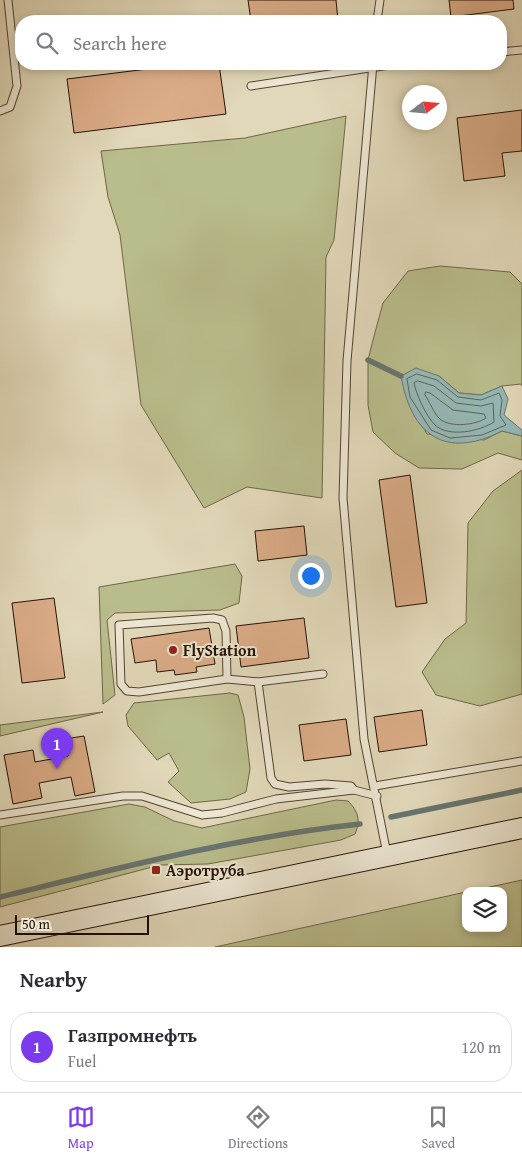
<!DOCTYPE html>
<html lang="en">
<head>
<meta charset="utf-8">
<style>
  body { margin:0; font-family:"Gentium Book Plus",serif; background:#f7f7f7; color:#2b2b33 }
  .controls { position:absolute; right:15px; bottom:15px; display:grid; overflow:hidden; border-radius:10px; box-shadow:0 2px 8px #0003 }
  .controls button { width:45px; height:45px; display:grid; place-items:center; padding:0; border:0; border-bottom:1px solid #e1e1e2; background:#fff; color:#2b2b33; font:25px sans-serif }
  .compass { position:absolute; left:402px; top:85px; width:45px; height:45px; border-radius:50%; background:#fff; box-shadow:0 2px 8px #0003; rotate:74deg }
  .scale { position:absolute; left:15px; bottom:12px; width:134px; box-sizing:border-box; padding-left:5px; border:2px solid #251104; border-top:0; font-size:14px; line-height:18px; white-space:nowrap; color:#251104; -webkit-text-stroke:4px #ece6d2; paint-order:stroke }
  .you { position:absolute; left:310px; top:575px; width:18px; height:18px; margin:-12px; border:4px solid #fff; border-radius:50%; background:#1a73e8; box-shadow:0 0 0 8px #1a73e833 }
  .badge { display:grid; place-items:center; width:32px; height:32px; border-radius:50%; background:#7c3aed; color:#fff; font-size:16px; font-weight:700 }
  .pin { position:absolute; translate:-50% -41px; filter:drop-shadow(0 1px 2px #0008) }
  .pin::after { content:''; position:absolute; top:26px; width:18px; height:15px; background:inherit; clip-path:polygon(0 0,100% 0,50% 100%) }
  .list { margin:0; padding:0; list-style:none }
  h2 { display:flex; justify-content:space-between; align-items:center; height:65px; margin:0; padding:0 20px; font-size:21px }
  h2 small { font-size:16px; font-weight:400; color:#7c7c81 }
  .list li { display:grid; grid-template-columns:32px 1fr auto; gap:15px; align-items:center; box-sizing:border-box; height:70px; margin:0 10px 10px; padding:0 10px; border:1px solid #e1e1e2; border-radius:20px }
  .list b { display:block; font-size:19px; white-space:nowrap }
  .list p { margin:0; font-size:16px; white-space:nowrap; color:#7c7c81 }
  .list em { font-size:16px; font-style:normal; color:#7c7c81 }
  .icon { flex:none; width:28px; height:28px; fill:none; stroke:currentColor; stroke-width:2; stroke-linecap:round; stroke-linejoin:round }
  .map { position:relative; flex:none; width:522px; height:947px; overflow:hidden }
  .search { position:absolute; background:#fff; box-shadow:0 2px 8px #0003; left:15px; right:15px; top:15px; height:55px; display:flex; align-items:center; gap:12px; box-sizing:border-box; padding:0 18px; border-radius:20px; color:#7c7c81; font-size:19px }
  .sheet { height:145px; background:#fff }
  nav { display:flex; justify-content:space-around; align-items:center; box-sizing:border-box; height:70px; border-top:1px solid #e1e1e2; background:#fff; font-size:14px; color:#7c7c81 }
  nav a { display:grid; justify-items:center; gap:2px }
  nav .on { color:#7c3aed }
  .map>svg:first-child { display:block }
</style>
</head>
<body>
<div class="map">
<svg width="522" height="947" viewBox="0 0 522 947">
  <rect width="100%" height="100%" fill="#e1d8b9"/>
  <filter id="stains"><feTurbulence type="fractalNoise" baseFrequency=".004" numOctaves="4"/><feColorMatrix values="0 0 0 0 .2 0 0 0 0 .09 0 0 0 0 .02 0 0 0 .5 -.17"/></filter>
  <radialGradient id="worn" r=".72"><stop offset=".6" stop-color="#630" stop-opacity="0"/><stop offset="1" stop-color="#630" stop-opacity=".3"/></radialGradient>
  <g fill="#b9bc8b" stroke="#6f6648">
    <polygon points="346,116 334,240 326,257 322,498 247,487 204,508 141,405 120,235 108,197 101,151 245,138"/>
    <polygon points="440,266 510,272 522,284 522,386 521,384 502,386 481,395 459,393 439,376 417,417 427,434 484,440 502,431 522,436 522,460 498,453 462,469 419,468 395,453 373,432 368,405 368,360 373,340 383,303 408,271"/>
    <polygon points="522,470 522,694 480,706 436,695 422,672 445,639 466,623 468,523 493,491"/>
    <polygon points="235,564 242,576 239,603 220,610 115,613 107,620 115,695 103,704 99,587"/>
    <polygon points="230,693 238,695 244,717 250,769 246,792 230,799 191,803 168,782 179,771 169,753 157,760 128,726 126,715 134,703"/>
    <polygon points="103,712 0,736 0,725"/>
    <path d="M336,800L348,801C358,811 361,820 355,834L341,840L208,864L160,865L0,907V827L129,804L145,807L174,821L202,828Z"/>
    <polygon points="522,880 522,947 215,947 466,892 466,928 503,928 503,891 472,891"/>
  </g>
  <path fill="#95b8b6" stroke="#68756f" d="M416,368L439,376L459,393L481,395L502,386L508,399L504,415L522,430V436L502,431C445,460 411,435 401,376Z"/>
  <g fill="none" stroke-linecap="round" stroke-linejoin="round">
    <g stroke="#5d645d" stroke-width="1">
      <polygon points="417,374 437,380 458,397 481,400 499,393 502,400 500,416 506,425 482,435 450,438 431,430 410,397 407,379"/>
      <path d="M418,381L434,386L456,403L481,406L493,403L494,422C480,431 449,438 435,425C426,416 416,394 414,383Z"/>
      <path d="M426,392L430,393L453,410L484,414L486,418C476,425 450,428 440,419C434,414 430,402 425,395Z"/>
    </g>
    <g stroke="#68756f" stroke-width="5.5">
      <polyline points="368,360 401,376"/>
      <polyline points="391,817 522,790"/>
      <path d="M0,897C119,868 238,837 360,824"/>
    </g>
  </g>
  <g fill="#daac87" stroke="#251104">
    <polygon points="248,0 336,0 338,21 251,21"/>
    <polygon points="449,0 513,0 514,9 451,17"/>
    <polygon points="188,64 219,64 226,114 74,133 67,79"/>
    <polygon points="522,110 522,151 502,153 505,176 464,181 457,118"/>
    <polygon points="410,475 427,603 396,607 379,480"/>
    <polygon points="304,526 307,555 258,561 255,531"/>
    <polygon points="54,598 65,678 22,683 12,603"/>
    <polygon points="304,618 309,658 241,667 236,626"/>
    <polygon points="209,628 215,664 196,667 197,672 175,675 174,670 157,672 156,660 135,663 131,639"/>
    <polygon points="422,710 427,745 379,752 374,717"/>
    <polygon points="346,719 351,755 304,761 299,725"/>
    <polygon points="84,736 95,792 75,796 71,777 39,783 42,798 13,804 4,755 33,750 35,762 68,756 65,739"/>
  </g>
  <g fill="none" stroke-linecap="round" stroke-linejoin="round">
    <g stroke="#544331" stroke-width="9">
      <g id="service">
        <polyline points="377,21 380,0"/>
        <polyline points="501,52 522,50"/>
        <polyline points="373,64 347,361 343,498 364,739 387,854"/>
        <polyline points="251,86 396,64"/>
        <polyline points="0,111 10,107 17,86 8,0"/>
        <polyline points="227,679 226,631 222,620 213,618 119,625 121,684 127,691 139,692 227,679 258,682 323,674"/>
        <polyline points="258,682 271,778 275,784 289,787 325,784 351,786 354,790"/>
        <polyline points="375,786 522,761"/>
        <polyline points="0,815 123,796 142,796 202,815 222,813 276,799 354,790 377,796"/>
      </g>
    </g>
    <g stroke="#251104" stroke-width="22">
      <polyline id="secondary" points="0,936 522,828"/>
    </g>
    <use href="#service" stroke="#ece6d2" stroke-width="7"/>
    <use href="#secondary" stroke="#ece6d2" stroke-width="20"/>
  </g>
  <g fill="#8f2418" stroke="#ece6d2" stroke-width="2">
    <circle cx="173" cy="650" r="5"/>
    <rect x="151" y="865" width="10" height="10" rx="2.5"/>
  </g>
  <g text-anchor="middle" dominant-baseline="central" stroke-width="4" stroke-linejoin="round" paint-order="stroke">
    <g font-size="16" font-weight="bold" fill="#251104" stroke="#ece6d2" text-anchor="start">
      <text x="183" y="650">FlyStation</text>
      <text x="166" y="870">Аэротруба</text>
    </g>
  </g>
  <rect width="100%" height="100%" filter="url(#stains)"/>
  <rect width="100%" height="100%" fill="url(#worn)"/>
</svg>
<div class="controls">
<button><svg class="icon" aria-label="layers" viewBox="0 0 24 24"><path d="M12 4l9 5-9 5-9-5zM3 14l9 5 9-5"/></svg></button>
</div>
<svg class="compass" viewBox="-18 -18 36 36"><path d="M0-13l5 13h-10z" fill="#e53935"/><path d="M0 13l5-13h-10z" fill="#7c7c81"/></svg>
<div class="scale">50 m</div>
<div class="you"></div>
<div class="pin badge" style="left:57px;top:769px">1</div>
<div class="search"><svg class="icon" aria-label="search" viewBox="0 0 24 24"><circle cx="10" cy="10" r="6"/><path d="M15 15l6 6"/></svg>Search here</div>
</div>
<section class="sheet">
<h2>Nearby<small></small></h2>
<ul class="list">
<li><span class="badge">1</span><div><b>Газпромнефть</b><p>Fuel</p></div><em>120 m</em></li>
</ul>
</section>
<nav>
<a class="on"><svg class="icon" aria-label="map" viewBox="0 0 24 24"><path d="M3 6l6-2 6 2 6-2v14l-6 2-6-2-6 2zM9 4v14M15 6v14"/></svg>Map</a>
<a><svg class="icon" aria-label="directions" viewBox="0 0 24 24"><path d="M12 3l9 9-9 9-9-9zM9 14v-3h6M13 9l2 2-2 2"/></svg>Directions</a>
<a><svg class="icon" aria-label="saved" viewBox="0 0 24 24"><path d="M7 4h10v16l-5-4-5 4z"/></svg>Saved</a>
</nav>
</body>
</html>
